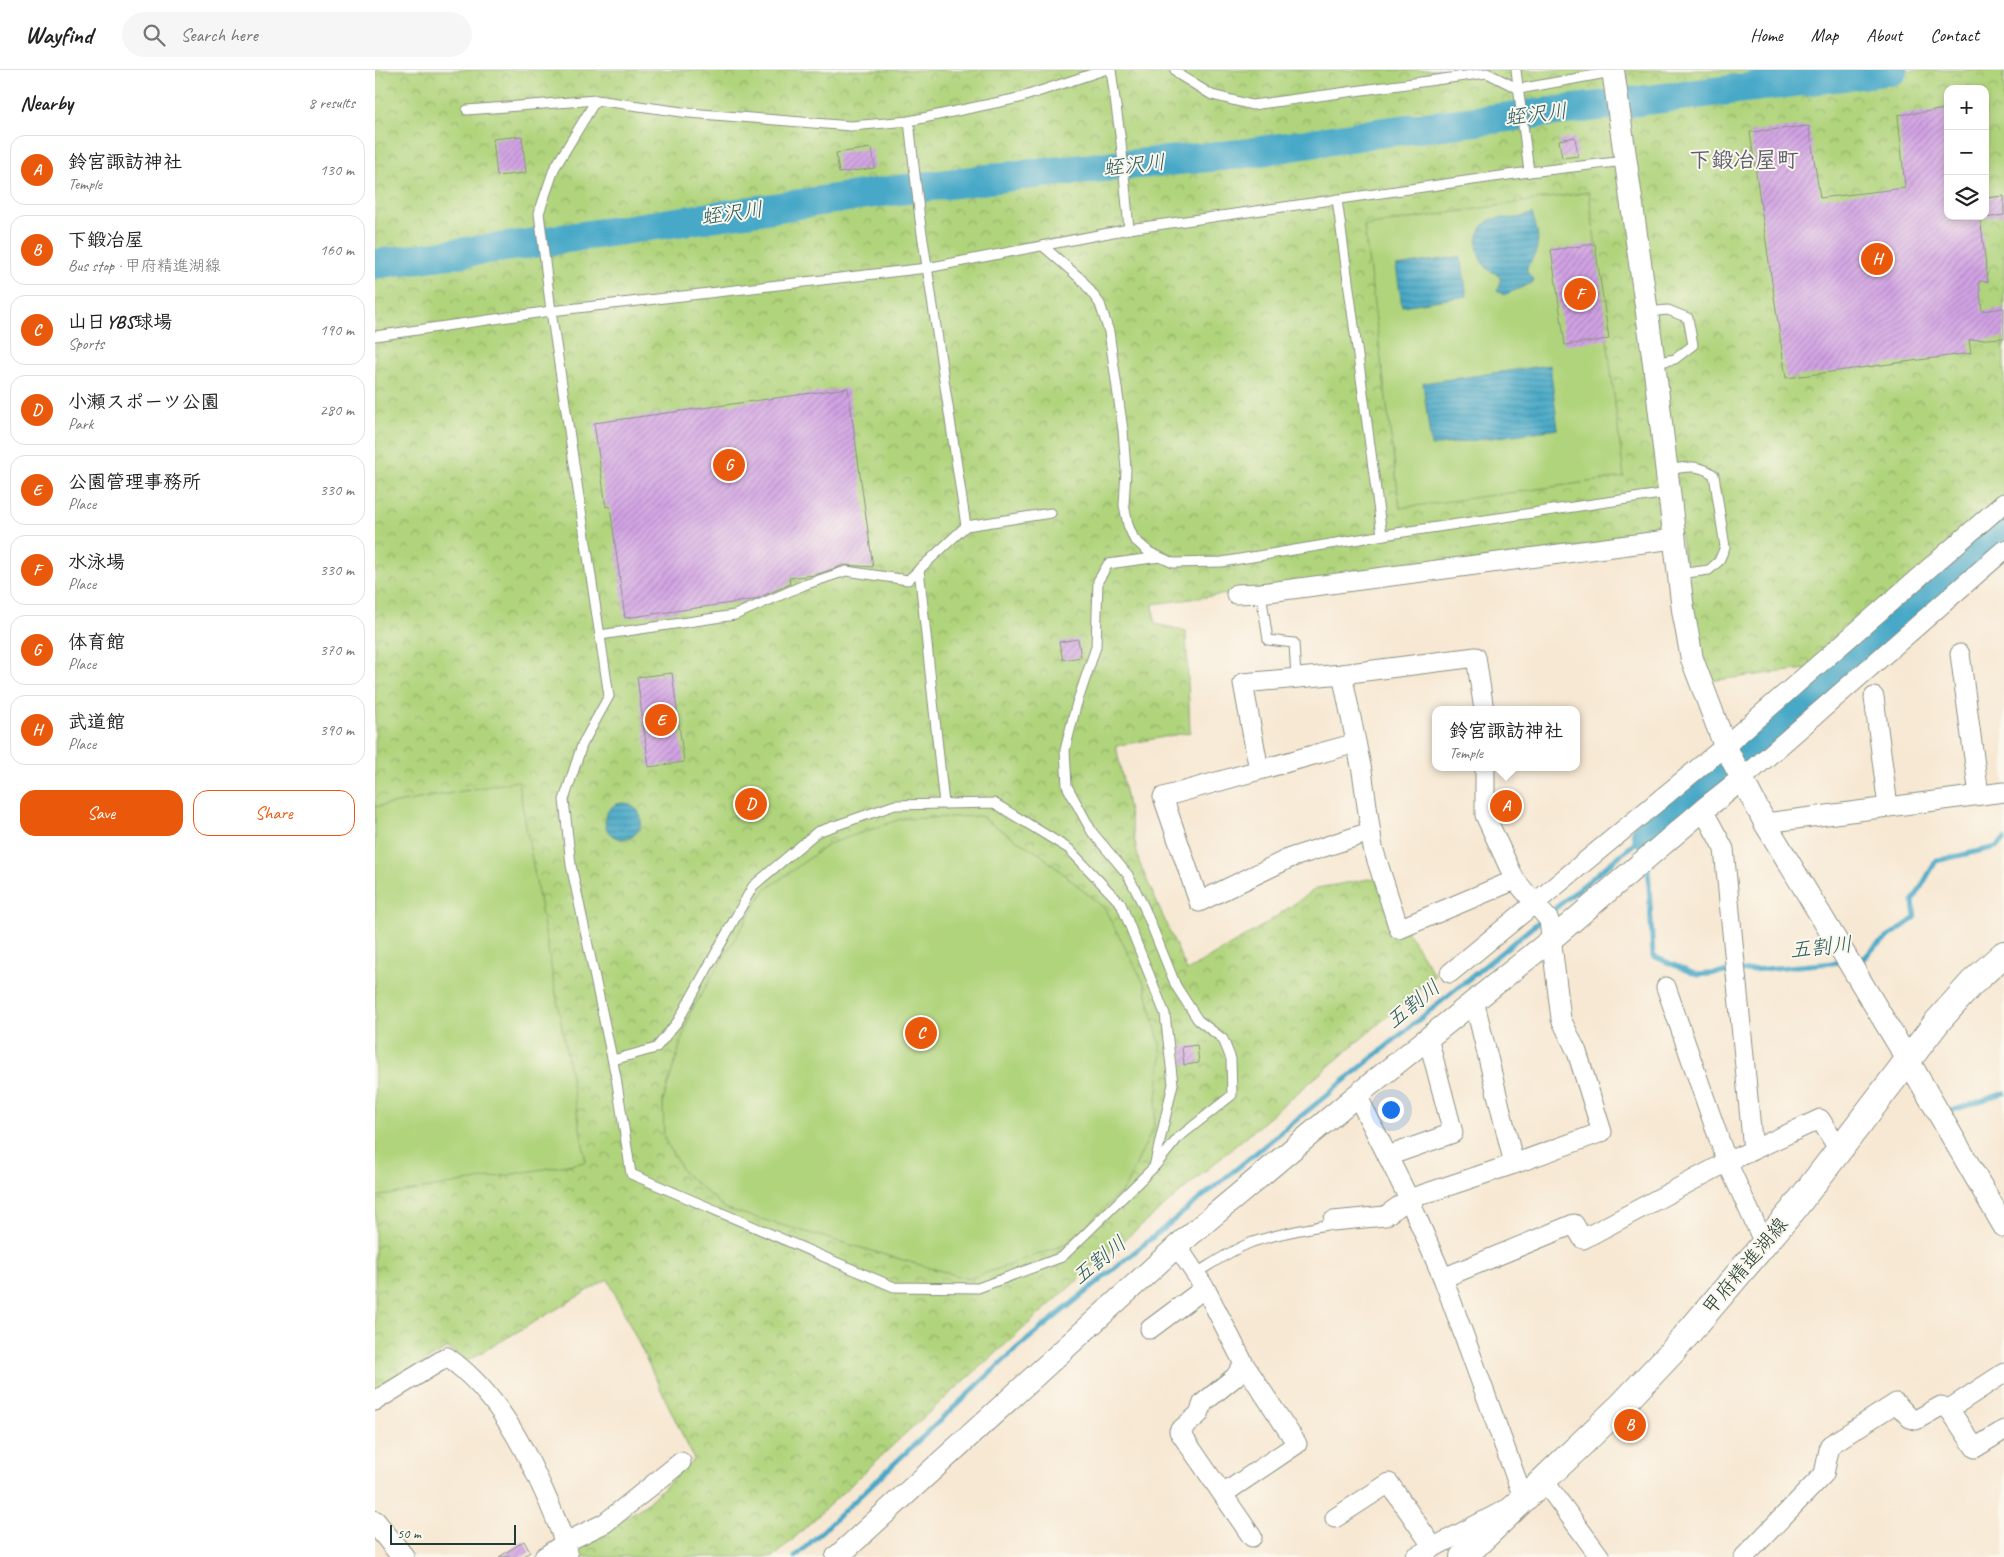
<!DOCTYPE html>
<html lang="en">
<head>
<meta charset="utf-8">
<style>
  body { margin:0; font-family:Caveat,"Klee One",sans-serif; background:#f6f6f6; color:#222 }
  .controls { position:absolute; right:15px; top:15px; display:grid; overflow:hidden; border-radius:10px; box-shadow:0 2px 8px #0003 }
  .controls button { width:45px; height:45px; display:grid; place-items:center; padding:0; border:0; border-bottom:1px solid #e0e0e0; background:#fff; color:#222; font:25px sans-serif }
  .scale { position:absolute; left:15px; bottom:12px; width:126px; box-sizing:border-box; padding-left:5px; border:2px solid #1f3d34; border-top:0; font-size:14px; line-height:18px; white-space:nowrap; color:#1f3d34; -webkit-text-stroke:4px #fbf7ec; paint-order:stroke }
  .you { position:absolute; left:1015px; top:1039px; width:18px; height:18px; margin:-12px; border:4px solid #fff; border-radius:50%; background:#1a73e8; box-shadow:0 0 0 8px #1a73e833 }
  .badge { display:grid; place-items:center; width:32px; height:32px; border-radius:50%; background:#ea580c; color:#fff; font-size:16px; font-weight:700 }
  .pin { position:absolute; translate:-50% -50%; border:2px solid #fff; box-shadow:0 1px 5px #0006 }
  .popup { position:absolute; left:1057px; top:636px; width:148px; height:65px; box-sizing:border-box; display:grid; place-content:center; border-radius:10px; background:#fff; filter:drop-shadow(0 1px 4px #0005); font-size:16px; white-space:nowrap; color:#767676 }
  .popup b { font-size:19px; color:#222 }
  .popup::after { content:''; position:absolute; left:50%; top:100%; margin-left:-10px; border:10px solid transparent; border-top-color:#fff }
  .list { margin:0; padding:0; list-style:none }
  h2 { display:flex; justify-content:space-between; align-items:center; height:65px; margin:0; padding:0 20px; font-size:21px }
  h2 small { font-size:16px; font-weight:400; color:#767676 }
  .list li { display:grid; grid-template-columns:32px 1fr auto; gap:15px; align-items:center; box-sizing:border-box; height:70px; margin:0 10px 10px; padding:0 10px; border:1px solid #e0e0e0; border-radius:15px }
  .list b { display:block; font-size:19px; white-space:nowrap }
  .list p { margin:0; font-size:16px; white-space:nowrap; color:#767676 }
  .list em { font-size:16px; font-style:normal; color:#767676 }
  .actions { display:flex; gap:10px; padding:15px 20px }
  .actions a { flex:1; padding:11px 0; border:1px solid #ea580c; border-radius:15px; text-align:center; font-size:18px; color:#ea580c }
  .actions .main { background:#ea580c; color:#fff }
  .icon { flex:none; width:28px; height:28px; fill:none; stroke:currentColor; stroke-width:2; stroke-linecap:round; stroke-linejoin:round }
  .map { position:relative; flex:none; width:1629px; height:1487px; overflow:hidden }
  header { display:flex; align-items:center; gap:30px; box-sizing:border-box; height:70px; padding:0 25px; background:#fff; border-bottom:1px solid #e0e0e0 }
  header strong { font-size:24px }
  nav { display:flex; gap:28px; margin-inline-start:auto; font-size:18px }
  .search { width:350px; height:45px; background:#f6f6f6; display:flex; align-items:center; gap:12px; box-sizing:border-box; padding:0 18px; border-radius:28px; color:#767676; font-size:19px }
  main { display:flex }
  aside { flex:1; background:#fff }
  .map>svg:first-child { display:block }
</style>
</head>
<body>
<header>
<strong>Wayfind</strong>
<div class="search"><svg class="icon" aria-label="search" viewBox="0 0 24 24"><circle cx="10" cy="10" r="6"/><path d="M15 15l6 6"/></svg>Search here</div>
<nav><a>Home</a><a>Map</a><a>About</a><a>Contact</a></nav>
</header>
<main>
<aside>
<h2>Nearby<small>8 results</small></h2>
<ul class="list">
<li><span class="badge">A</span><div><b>鈴宮諏訪神社</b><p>Temple</p></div><em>130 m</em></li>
<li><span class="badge">B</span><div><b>下鍛冶屋</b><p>Bus stop · 甲府精進湖線</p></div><em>160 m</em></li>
<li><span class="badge">C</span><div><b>山日YBS球場</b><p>Sports</p></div><em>190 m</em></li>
<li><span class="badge">D</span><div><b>小瀬スポーツ公園</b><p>Park</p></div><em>280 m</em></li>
<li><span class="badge">E</span><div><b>公園管理事務所</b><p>Place</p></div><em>330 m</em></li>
<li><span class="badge">F</span><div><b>水泳場</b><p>Place</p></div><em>330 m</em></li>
<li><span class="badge">G</span><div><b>体育館</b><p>Place</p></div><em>370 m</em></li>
<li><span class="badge">H</span><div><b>武道館</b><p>Place</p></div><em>390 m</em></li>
</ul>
<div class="actions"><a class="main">Save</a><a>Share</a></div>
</aside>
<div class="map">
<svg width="1629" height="1487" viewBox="0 0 1629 1487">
  <defs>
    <pattern id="park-crowns" width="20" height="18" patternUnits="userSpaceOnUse" patternTransform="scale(1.25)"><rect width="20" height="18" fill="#b0d47c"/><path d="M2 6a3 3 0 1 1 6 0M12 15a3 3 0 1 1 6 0" fill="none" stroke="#8fad66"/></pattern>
    <pattern id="water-rules" width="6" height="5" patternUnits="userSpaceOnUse" patternTransform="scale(1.25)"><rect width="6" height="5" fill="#47a8c7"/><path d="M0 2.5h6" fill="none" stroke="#3b8aa2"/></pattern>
    <pattern id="building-hatch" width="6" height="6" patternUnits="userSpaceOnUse" patternTransform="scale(1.25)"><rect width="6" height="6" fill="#d2a2e4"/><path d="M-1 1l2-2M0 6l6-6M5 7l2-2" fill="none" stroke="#aa85ba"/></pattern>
  </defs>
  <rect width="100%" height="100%" fill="#fbf7ec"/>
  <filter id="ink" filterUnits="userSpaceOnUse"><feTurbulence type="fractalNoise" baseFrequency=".02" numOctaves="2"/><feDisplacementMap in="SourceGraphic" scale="10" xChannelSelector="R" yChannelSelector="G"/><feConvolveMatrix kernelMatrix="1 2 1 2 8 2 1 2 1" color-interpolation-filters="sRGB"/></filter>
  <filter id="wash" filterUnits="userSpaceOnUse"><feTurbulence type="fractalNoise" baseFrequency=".0096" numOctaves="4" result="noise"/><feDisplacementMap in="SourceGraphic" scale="20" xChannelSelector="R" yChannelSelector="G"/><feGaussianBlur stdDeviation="1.12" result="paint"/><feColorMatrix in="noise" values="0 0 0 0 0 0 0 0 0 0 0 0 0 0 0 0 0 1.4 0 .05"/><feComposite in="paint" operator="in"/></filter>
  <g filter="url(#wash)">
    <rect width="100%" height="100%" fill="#f7e8d3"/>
    <path fill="url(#park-crowns)" stroke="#688858" fill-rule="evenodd" d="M0,0H1629V427L1439,598L1333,611L1325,582L1305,463L778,534L780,554L811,561L815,662L741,676L764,792L812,901L889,855L942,818L1000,808L1060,906L715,1199L532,1362L399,1487H190L270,1435L319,1389L233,1209L92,1291L73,1278L0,1322ZM1573,19H1610V146H1573Z"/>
    <g fill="#b0d47c" stroke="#688858">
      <polygon points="1214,122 1249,407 1025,438 989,156"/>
      <polygon points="143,711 211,1092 0,1127 0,737"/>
      <polygon points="604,746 666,785 729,838 769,913 787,982 779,1056 750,1118 692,1174 594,1209 351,1139 308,1102 289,1068 288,1031 315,943 389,821 454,774 526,749"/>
    </g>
    <g fill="url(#water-rules)" stroke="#33727e">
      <path d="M1157,143C1164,166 1167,177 1152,197V202L1159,210L1157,213L1129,225L1122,221C1124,216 1127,210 1124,206C1121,203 1117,202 1114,200C1100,188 1097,165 1112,152C1119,146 1133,149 1142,148C1147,147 1152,145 1157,143Z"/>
      <polygon points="1086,186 1092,226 1027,236 1021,196"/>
      <polygon points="1175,295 1183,359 1056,376 1048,313"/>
      <circle cx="248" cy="751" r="18"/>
    </g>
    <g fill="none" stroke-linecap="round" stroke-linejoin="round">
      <g stroke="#47a8c7" stroke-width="5">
        <polyline points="1273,796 1278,886 1322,905 1468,892"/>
        <polyline points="1481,891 1487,890 1501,876 1540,848 1538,831 1561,791 1621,777 1629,769"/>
        <polyline points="1570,1043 1629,1023"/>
        <polyline points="420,1487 641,1279 1271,764 1272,778"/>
      </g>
      <g stroke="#47a8c7" stroke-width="30">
        <polyline points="0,194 152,174 507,122 646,105 866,84 1002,63 1518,0"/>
        <polyline points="1271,764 1629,462"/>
      </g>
    </g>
    <g id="blocks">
      <g fill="url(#building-hatch)">
        <polygon points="1573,39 1573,146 1605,146 1613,212 1604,211 1607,241 1629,238 1629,268 1594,270 1596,283 1411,308 1375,62 1434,56 1445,128 1530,118 1523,45"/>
        <polygon points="147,66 151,103 122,106 118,69"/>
        <polygon points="1200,67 1203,86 1187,88 1184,70"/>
        <polygon points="497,78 500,98 464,103 461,83"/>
        <polygon points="1629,126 1629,145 1610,148 1610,128"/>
        <polygon points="1220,174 1234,269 1190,275 1176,180"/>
        <polygon points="473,318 498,497 469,495 440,505 414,508 415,514 378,530 250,548 235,436 231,437 219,353"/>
        <polygon points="703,569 706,587 688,590 684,572"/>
        <polygon points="297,603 309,692 274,697 262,607"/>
        <polygon points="822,975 824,993 809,995 807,977"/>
        <polygon points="149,1471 155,1482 147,1487 124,1487"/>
      </g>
    </g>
  </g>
  <g filter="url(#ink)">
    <use href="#blocks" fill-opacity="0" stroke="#8b9284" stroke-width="1"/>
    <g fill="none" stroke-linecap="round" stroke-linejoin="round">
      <g stroke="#8b9284" stroke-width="11">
        <g id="service">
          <polyline points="736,0 746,72 754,159"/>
          <polyline points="800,0 806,6 837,25 877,35 1112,3 1144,19 1237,2"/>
          <polyline points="1141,0 1154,102"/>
          <polyline points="92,40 221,30"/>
          <polyline points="534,51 545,150 591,456"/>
          <polyline points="962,129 1007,465"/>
          <polyline points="668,176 707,210 725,234 734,262 748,360 751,400 749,435 753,455 759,469 774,482 798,493 847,492 1015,464 1293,423"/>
          <polyline points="1271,242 1293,240 1313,248 1318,275 1300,289 1279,293"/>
          <polyline points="0,266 176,241 552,198 754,159 1154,102 1250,91"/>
          <path d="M1292,400C1310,397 1323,393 1339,405L1350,477L1344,491L1334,500L1304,504"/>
          <polyline points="544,499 569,734"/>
          <polyline points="886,523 893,570 919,573 921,608"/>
          <polyline points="225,565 360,545 429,515 471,501 533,510 591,456 676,443"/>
          <polyline points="238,990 281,978 303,951 378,816 442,762 520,735 619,733 694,779 746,834 790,944 798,1014 779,1097 687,1187 603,1218 519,1217 256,1104 241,1007 196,795 189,730 207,675 234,626 176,241 164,143 179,99 221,30 314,43 476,56 534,51 644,28 729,0"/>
          <polyline points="781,1095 803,1068 857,1025 856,989 848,969 823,950 801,916 769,837 753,805 717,762 692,716 690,680 701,636 721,577 723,511 733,494 785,487"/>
          <path d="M820,1204C838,1193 855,1181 875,1173C899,1164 925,1160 951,1155L958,1151"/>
        </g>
      </g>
      <g stroke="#8b9284" stroke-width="21">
        <g id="minor">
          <polyline points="861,524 886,523 1299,469"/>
          <polyline points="1585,584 1604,725"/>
          <polyline points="967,604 987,701 998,778 1024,859 1140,810"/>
          <polyline points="1499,627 1513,737"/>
          <polyline points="981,673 788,727 824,832 915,788 995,762"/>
          <polyline points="1110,697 1110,745 1140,810 1174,850 1186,949 1202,982 1227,1062 1139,1094"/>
          <polyline points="884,700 868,613 967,604 1101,587 1109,640"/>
          <polyline points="1367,709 1629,480"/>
          <polyline points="1328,740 1349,779 1378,1080"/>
          <polyline points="1390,753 1629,722"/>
          <polyline points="1075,903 1350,676 1629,433"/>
          <polyline points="1291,917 1352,1092 1389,1173"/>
          <polyline points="982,1025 1034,1129 1068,1208 1149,1430 1040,1487"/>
          <polyline points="1013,1086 1078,1063 1053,968"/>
          <polyline points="958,1151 1010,1146 1034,1129 1139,1094 1099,930"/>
          <polyline points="802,1176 830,1218 869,1294 922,1374 848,1424"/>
          <polyline points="1068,1208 1199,1154 1208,1169 1352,1092 1445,1049 1464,1080"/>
          <polyline points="775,1259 830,1218"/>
          <polyline points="869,1294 860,1307 828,1333 824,1344 804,1361 877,1467"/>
          <path d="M0,1331L72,1287C122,1322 150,1378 174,1433C181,1451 190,1468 193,1487"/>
          <polyline points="1574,1339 1600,1378 1629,1360"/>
          <polyline points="1169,1411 1225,1487"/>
          <polyline points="960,1448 1014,1413 1058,1477"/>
          <polyline points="169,1487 191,1472 230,1453 306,1392"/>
          <polyline points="1369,1487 1449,1404 1455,1375 1521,1333 1535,1348 1541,1350 1566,1336 1574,1339 1629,1303"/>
        </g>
      </g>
      <g stroke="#8b9284" stroke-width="24">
        <g id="tertiary">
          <polyline points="1238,0 1279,293 1308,540 1317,589 1350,676 1390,753 1533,990 1629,1156"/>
          <polyline points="0,1452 28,1487"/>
          <polyline points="462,1487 802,1176 982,1025 1177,869 1328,740 1367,709"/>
        </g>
      </g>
      <g stroke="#8b9284" stroke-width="28">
        <polyline id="secondary" points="1088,1487 1246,1336 1298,1281 1418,1140 1563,951 1597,913 1629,884"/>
      </g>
      <use href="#service" stroke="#fff" stroke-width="9"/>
      <use href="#minor" stroke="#fff" stroke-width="19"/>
      <use href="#tertiary" stroke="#fff" stroke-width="22"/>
      <use href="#secondary" stroke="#fff" stroke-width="26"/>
    </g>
  </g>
  <g text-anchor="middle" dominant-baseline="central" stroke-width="4" stroke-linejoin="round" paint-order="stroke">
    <g font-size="20" fill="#1f3d34" stroke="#fbf7ec">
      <text transform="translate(1370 1196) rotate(-50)">甲府精進湖線</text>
    </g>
    <g font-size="21" font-style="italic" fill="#2b5d60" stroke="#fbf7ec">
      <text transform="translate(1161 44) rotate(-7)">蛭沢川</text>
      <text transform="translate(759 95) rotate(-6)">蛭沢川</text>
      <text transform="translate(357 143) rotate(-8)">蛭沢川</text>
      <text transform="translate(1446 877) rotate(-6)">五割川</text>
      <text transform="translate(1038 934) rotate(-39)">五割川</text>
      <text transform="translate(724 1190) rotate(-39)">五割川</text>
    </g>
    <g font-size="22" font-weight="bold" fill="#5e6072" stroke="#fbf7ec">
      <text x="1369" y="90">下鍛冶屋町</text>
    </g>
  </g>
</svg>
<div class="controls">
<button>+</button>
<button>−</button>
<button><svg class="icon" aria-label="layers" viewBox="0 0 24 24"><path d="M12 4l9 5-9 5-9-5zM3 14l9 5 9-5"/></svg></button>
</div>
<div class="scale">50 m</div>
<div class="you"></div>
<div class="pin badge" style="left:1131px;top:736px">A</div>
<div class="popup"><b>鈴宮諏訪神社</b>Temple</div>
<div class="pin badge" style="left:1255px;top:1355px">B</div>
<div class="pin badge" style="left:546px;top:963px">C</div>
<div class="pin badge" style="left:376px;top:734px">D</div>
<div class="pin badge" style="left:286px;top:650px">E</div>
<div class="pin badge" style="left:1205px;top:224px">F</div>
<div class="pin badge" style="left:354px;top:395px">G</div>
<div class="pin badge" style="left:1502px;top:189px">H</div>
</div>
</main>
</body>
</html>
